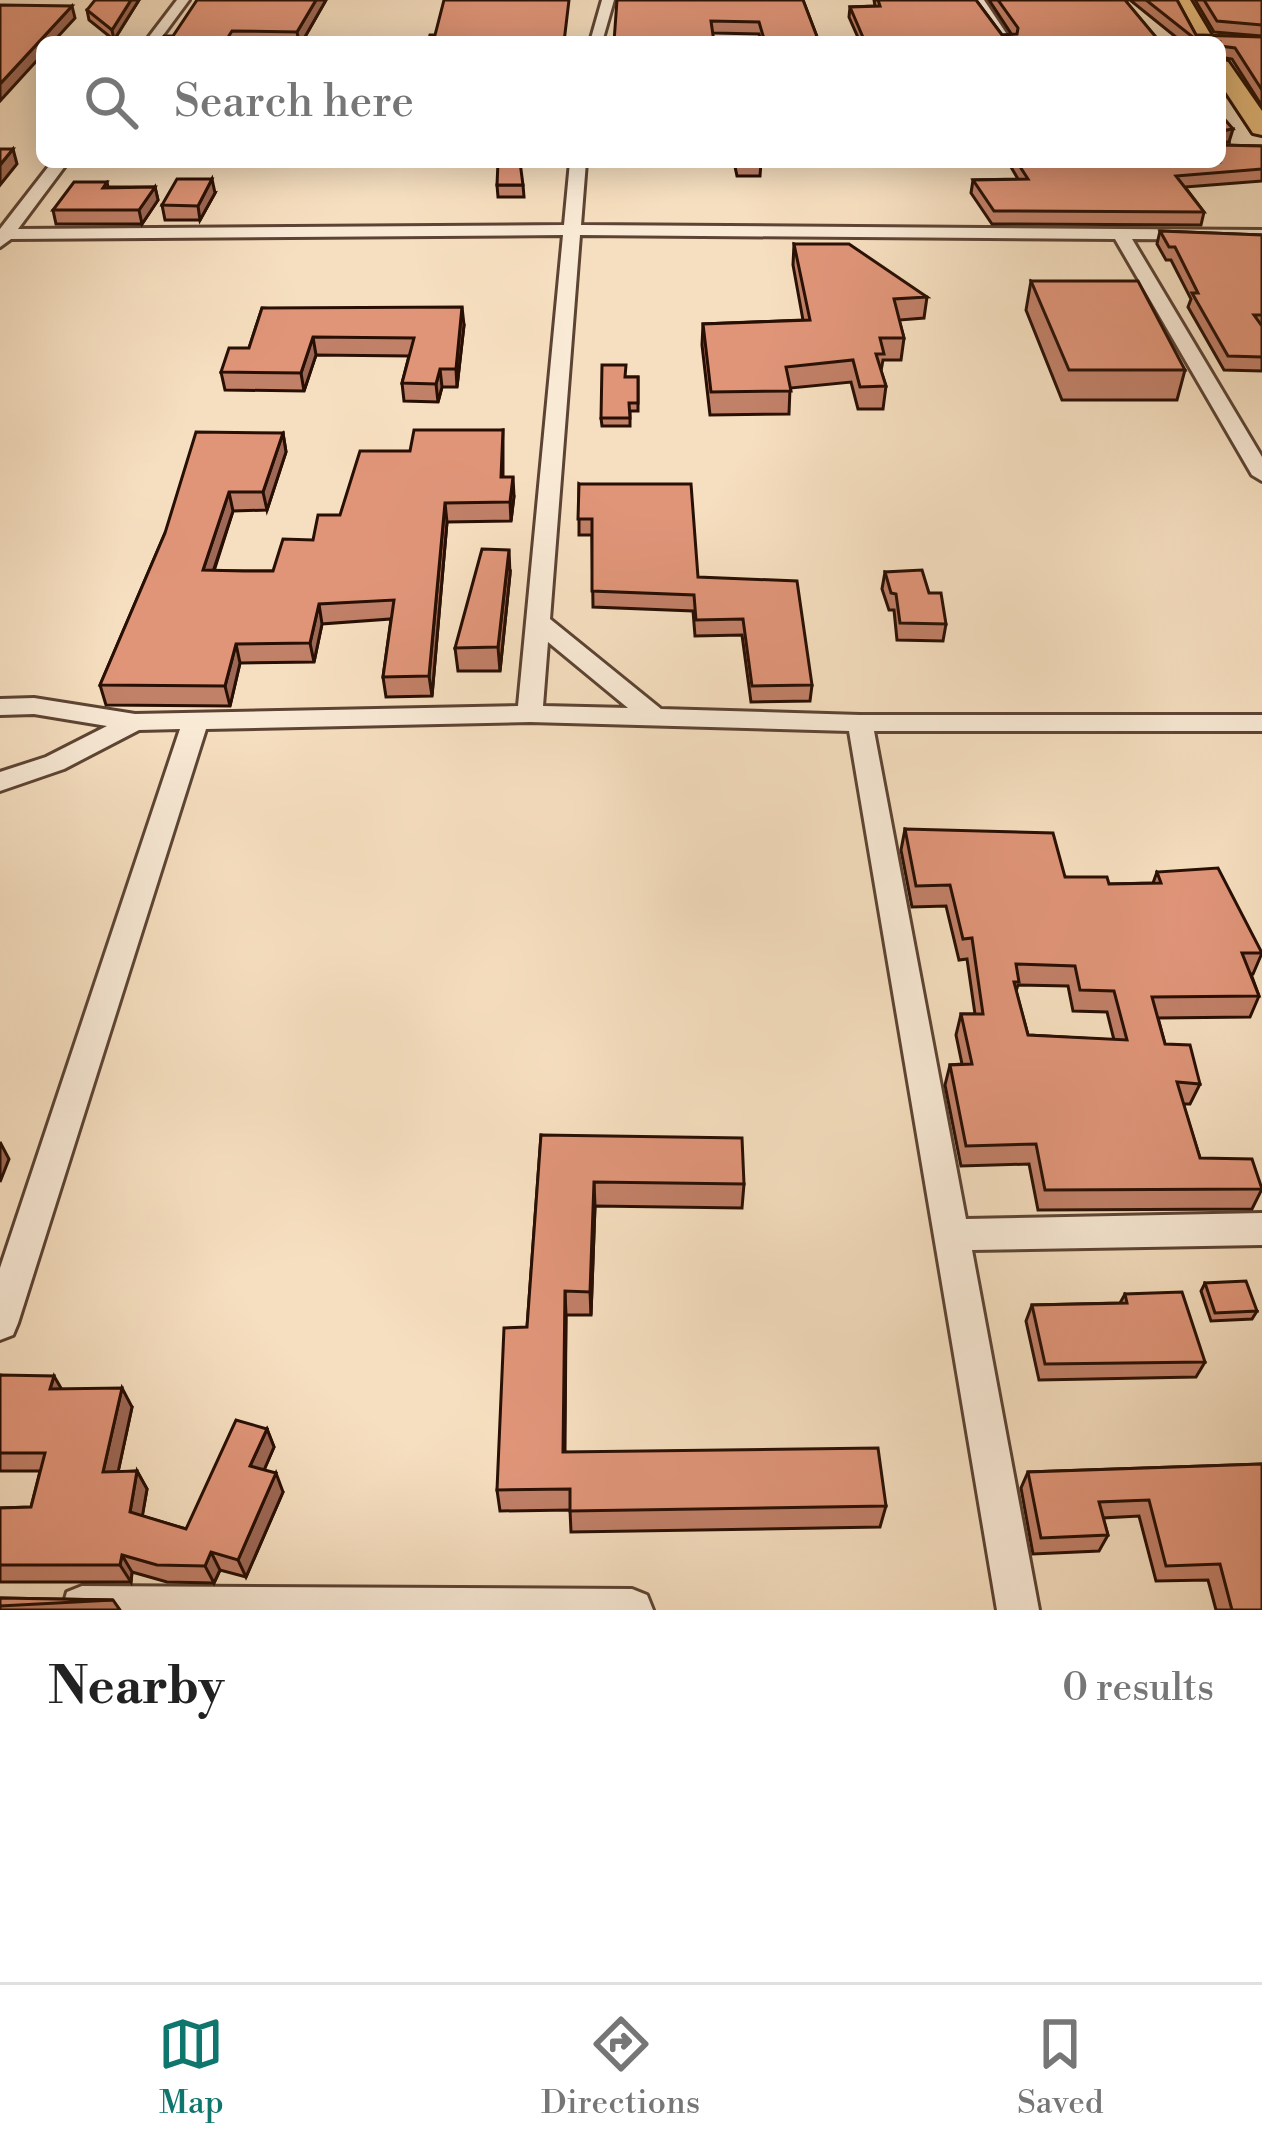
<!DOCTYPE html>
<html lang="en">
<head>
<meta charset="utf-8">
<style>
  body { margin:0; font-family:"Libre Bodoni",serif; background:#f6f6f6; color:#222 }
  .list { margin:0; padding:0; list-style:none }
  h2 { display:flex; justify-content:space-between; align-items:center; height:156px; margin:0; padding:0 48px; font-size:51px }
  h2 small { font-size:39px; font-weight:400; color:#767676 }
  .icon { flex:none; width:66px; height:66px; fill:none; stroke:currentColor; stroke-width:2; stroke-linecap:round; stroke-linejoin:round }
  .map { position:relative; flex:none; width:1262px; height:1610px; overflow:hidden }
  .search { position:absolute; background:#fff; box-shadow:0 6px 30px #0003; left:36px; right:36px; top:36px; height:132px; display:flex; align-items:center; gap:30px; box-sizing:border-box; padding:0 42px; border-radius:18px; color:#767676; font-size:45px }
  .sheet { height:372px; background:#fff }
  nav { display:flex; justify-content:space-around; align-items:center; box-sizing:border-box; height:168px; border-top:3px solid #e0e0e0; background:#fff; font-size:33px; color:#767676 }
  nav a { display:grid; justify-items:center; gap:6px }
  nav .on { color:#0f766e }
  .map>svg:first-child { display:block }
</style>
</head>
<body>
<div class="map">
<svg width="1262" height="1610" viewBox="0 0 1262 1610">
  <rect width="100%" height="100%" fill="#f6dfc0"/>
  <filter id="stains"><feTurbulence type="fractalNoise" baseFrequency=".00167" numOctaves="4"/><feColorMatrix values="0 0 0 0 .2 0 0 0 0 .09 0 0 0 0 .02 0 0 0 .5 -.17"/></filter>
  <radialGradient id="worn" r=".72"><stop offset=".6" stop-color="#630" stop-opacity="0"/><stop offset="1" stop-color="#630" stop-opacity=".3"/></radialGradient>
  <g fill="none" stroke-linecap="round" stroke-linejoin="round">
    <g stroke="#5c4333" stroke-width="6">
      <g id="street">
        <polygon points="177,0 189,0 158,42 145,42"/>
        <polygon points="602,0 614,0 602,42 590,42"/>
        <polygon points="972,0 984,0 1012,42 1000,42"/>
        <path d="M52,162H68L18,229L564,225L570,162H586L581,225L1262,230V240L1132,239L1262,457V481L1252,475L1115,239L580,235L550,619L661,709L860,715H1262V731H874L966,1219L1262,1213V1245L972,1250L1039,1610H997L849,731L530,722L206,729L18,1323L13,1335L0,1340V1268L180,729L139,730L64,769L0,791V772L46,757L107,726L34,714L0,715V699L34,698L135,714L518,706L563,235L11,239L0,247V229ZM548,642L628,708L543,706Z"/>
        <polygon points="82,1586 632,1589 647,1595 653,1610 62,1610 67,1592"/>
      </g>
    </g>
    <g stroke="#280f04" stroke-width="6">
      <g id="primary">
        <polygon points="1170,0 1190,0 1215,42 1193,42"/>
        <polygon points="1220,60 1228,62 1262,111 1262,135 1253,133 1220,83"/>
      </g>
    </g>
    <use href="#street" fill="#f9ead6" fill-rule="evenodd"/>
    <use href="#primary" fill="#ebc080" fill-rule="evenodd"/>
  </g>
  <g fill="#c18068" stroke="#280f04" stroke-width="3" fill-rule="evenodd">
    <polygon points="139,0 114,40 89,20 87,10"/>
    <polygon points="326,0 302,42 160,42"/>
    <polygon points="617,0 803,0 819,42 761,42 759,34 713,33"/>
    <polygon points="874,0 976,0 1002,35 1012,35 989,0 1128,0 1126,2 1160,42 860,42 849,17 850,7 875,6"/>
    <polygon points="1130,0 1177,0 1196,35 1262,37 1262,106 1232,59 1220,57 1220,42 1182,42"/>
    <polygon points="1195,0 1262,0 1262,36 1214,32"/>
    <polygon points="1220,114 1229,142 1220,142 1220,145 1262,146 1262,181 1185,187 1204,212 1201,225 992,224 971,193 973,180 1018,179 1008,162 1220,162"/>
    <polygon points="734,162 761,162 760,176 737,176"/>
    <polygon points="107,182 108,187 155,187 158,200 142,224 56,224 53,210"/>
    <polygon points="497,185 523,185 524,197 498,197"/>
    <polygon points="215,193 200,220 165,220 162,205"/>
    <polygon points="1160,231 1262,235 1262,371 1224,370 1188,307 1191,299 1171,260 1166,260 1157,244"/>
    <polygon points="794,244 927,297 924,318 899,320 904,338 901,360 883,360 881,371 886,386 883,409 858,409 851,382 790,388 789,414 710,415 702,345 703,324 803,320 793,265"/>
    <polygon points="1031,281 1185,370 1177,400 1062,400 1026,310"/>
    <polygon points="262,308 464,325 457,387 442,387 438,402 404,401 402,383 409,356 316,355 304,391 225,390 221,372 249,348"/>
    <polygon points="625,377 638,377 638,411 630,411 630,426 602,426 601,418"/>
    <polygon points="503,430 503,477 514,496 511,521 447,522 432,696 386,697 383,677 391,619 322,624 314,662 240,663 230,706 106,705 100,685 165,533 283,433 286,452 267,510 233,511 214,571 273,571 313,540 410,451"/>
    <polygon points="579,484 698,577 812,685 810,701 751,702 742,635 695,636 693,611 593,607 592,535 579,535"/>
    <polygon points="885,572 929,593 946,624 943,641 897,640 894,610 889,610 882,589"/>
    <polygon points="510,574 500,671 458,671 455,648"/>
    <path d="M905,829L1065,877L1109,884L1153,883L1157,872L1262,953L1253,974H1251L1259,996L1250,1017L1158,1018L1165,1044L1200,1084L1190,1104H1183L1200,1158L1262,1189L1252,1209L1038,1210L1029,1164L961,1166L945,1085L950,1065L962,1064L956,1035L961,1014H975L967,959L959,960L946,906L912,907L901,850ZM1018,985L1068,986L1073,1011L1107,1012L1114,1040L1028,1035L1016,991Z"/>
    <polygon points="541,1135 744,1184 742,1208 595,1206 591,1315 566,1315 565,1452 886,1506 880,1527 571,1532 570,1510 500,1511 497,1490 527,1327"/>
    <polygon points="1205,1283 1257,1311 1252,1319 1211,1321 1201,1291"/>
    <polygon points="1125,1294 1205,1362 1196,1377 1039,1380 1026,1321 1032,1305 1120,1303"/>
    <polygon points="0,1375 132,1407 118,1472 137,1471 147,1489 142,1516 186,1529 267,1429 274,1447 264,1470 283,1492 246,1577 220,1570 214,1583 167,1582 132,1572 131,1582 0,1582 0,1508 31,1507 40,1471 0,1471"/>
    <polygon points="1262,1464 1262,1610 1216,1610 1208,1580 1156,1581 1139,1516 1103,1518 1108,1535 1099,1551 1033,1554 1021,1488 1028,1472"/>
    <polygon points="0,1598 113,1600 120,1610 0,1610"/>
  </g>
  <g fill="#9d6855" stroke="#280f04" stroke-width="3">
    <polygon points="131,0 139,0 114,40 112,30"/>
    <polygon points="316,0 326,0 302,42 299,42 297,32"/>
    <polygon points="72,6 75,18 53,42 42,42 42,55 0,101 0,84"/>
    <polygon points="1233,129 1229,142 1220,142 1220,131"/>
    <polygon points="13,149 17,164 0,185 0,165"/>
    <polygon points="212,179 215,193 200,220 198,206"/>
    <polygon points="155,187 158,200 142,224 139,210"/>
    <polygon points="462,307 464,325 457,387 456,369"/>
    <polygon points="313,337 316,355 304,391 301,373"/>
    <polygon points="440,369 442,387 438,402 436,384"/>
    <polygon points="283,433 286,452 267,510 263,492"/>
    <polygon points="513,477 514,496 511,521 510,502"/>
    <polygon points="229,492 233,511 207,590 203,570"/>
    <polygon points="445,503 447,522 432,696 429,676"/>
    <polygon points="509,550 510,574 500,671 498,647"/>
    <polygon points="319,604 322,624 314,662 310,643"/>
    <polygon points="236,644 240,663 230,706 225,686"/>
    <polygon points="0,1142 9,1159 0,1182"/>
    <polygon points="594,1182 595,1206 591,1315 590,1292"/>
    <polygon points="565,1291 566,1315 564,1473 563,1452"/>
    <polygon points="54,1376 65,1395 50,1389"/>
    <polygon points="122,1388 132,1407 114,1491 103,1472"/>
    <polygon points="267,1429 274,1447 258,1484 250,1466"/>
    <polygon points="137,1471 147,1489 140,1530 130,1512"/>
    <polygon points="276,1473 283,1492 246,1577 238,1560"/>
    <polygon points="211,1552 220,1570 214,1583 205,1566"/>
    <polygon points="122,1555 132,1572 131,1582 120,1565"/>
  </g>
  <g fill="#e09579" stroke="#280f04" stroke-width="3" fill-rule="evenodd">
    <polygon points="95,0 131,0 112,30 87,10"/>
    <polygon points="197,0 316,0 297,32 232,31 225,42 160,42 164,36 173,36"/>
    <polygon points="444,0 569,0 564,42 428,42 430,35 435,35"/>
    <polygon points="617,0 803,0 819,42 810,42 811,38 764,39 759,22 711,21 714,42 614,42"/>
    <polygon points="878,0 976,0 1002,35 1017,34 1018,28 998,0 1125,0 1160,42 865,42 850,7 880,6"/>
    <polygon points="1146,0 1177,0 1196,35 1262,37 1262,90 1235,48 1220,46 1220,42 1199,42"/>
    <polygon points="1204,0 1262,0 1262,25 1217,21"/>
    <polygon points="0,5 72,6 0,84"/>
    <polygon points="1220,114 1233,129 1220,131"/>
    <polygon points="1220,131 1220,145 1262,146 1262,169 1176,176 1204,212 994,211 973,180 1028,179 1017,162 1220,162"/>
    <polygon points="0,149 13,149 0,165"/>
    <polygon points="498,162 520,162 523,185 497,185"/>
    <polygon points="177,179 212,179 198,206 162,205"/>
    <polygon points="74,182 107,182 103,188 155,187 139,210 53,210"/>
    <polygon points="1160,231 1262,235 1262,315 1254,315 1262,326 1262,357 1228,356 1192,293 1198,293 1175,247 1169,247"/>
    <polygon points="794,244 849,244 927,297 894,299 904,338 880,338 884,354 876,354 886,386 860,387 853,360 786,367 791,391 711,392 703,324 810,320"/>
    <polygon points="1031,281 1138,281 1185,370 1069,370"/>
    <polygon points="462,307 456,369 440,369 436,384 402,383 414,338 313,337 301,373 221,372 229,348 249,348 262,308"/>
    <polygon points="602,365 626,365 625,377 638,377 638,403 629,403 630,418 601,418"/>
    <polygon points="414,430 503,430 501,477 513,477 510,502 445,503 429,676 383,677 394,600 319,604 310,643 236,644 225,686 100,685 165,533 196,432 283,433 263,492 229,492 203,570 244,571 273,571 283,539 313,540 318,515 340,515 360,451 410,451"/>
    <polygon points="579,484 691,484 698,577 797,581 812,685 752,686 743,619 696,620 694,595 592,591 592,519 578,519"/>
    <polygon points="482,549 509,550 498,647 455,648"/>
    <polygon points="922,570 929,593 941,593 946,624 900,623 896,594 891,593 885,572"/>
    <path d="M905,829L1053,833L1065,877H1107L1109,884L1161,883L1157,872L1218,868L1262,953H1242L1259,996L1152,997L1165,1044L1190,1045L1200,1084L1177,1082L1200,1158L1252,1159L1262,1189L1045,1190L1036,1144L966,1146L950,1065L972,1064L961,1014H983L972,938L963,939L950,885L916,886ZM1016,964L1075,966L1080,990L1114,991L1127,1040L1028,1035L1014,982H1019Z"/>
    <polygon points="541,1135 742,1138 744,1184 594,1182 590,1292 565,1291 563,1452 878,1448 886,1506 570,1511 570,1489 497,1490 504,1328 527,1327"/>
    <polygon points="1246,1281 1257,1311 1215,1313 1205,1283"/>
    <polygon points="1182,1292 1205,1362 1045,1364 1032,1305 1127,1303 1125,1294"/>
    <polygon points="0,1375 54,1376 50,1389 122,1388 103,1472 137,1471 130,1512 186,1529 236,1420 267,1429 250,1466 276,1473 238,1560 211,1552 205,1566 157,1565 122,1555 120,1565 0,1565 0,1508 31,1507 45,1453 0,1453"/>
    <polygon points="1262,1464 1262,1610 1232,1610 1220,1564 1166,1566 1149,1500 1099,1502 1108,1535 1041,1538 1028,1472"/>
    <polygon points="0,1598 113,1600 0,1606"/>
  </g>
  <rect width="100%" height="100%" filter="url(#stains)"/>
  <rect width="100%" height="100%" fill="url(#worn)"/>
</svg>
<div class="search"><svg class="icon" aria-label="search" viewBox="0 0 24 24"><circle cx="10" cy="10" r="6"/><path d="M15 15l6 6"/></svg>Search here</div>
</div>
<section class="sheet">
<h2>Nearby<small>0 results</small></h2>
<ul class="list">
</ul>
</section>
<nav>
<a class="on"><svg class="icon" aria-label="map" viewBox="0 0 24 24"><path d="M3 6l6-2 6 2 6-2v14l-6 2-6-2-6 2zM9 4v14M15 6v14"/></svg>Map</a>
<a><svg class="icon" aria-label="directions" viewBox="0 0 24 24"><path d="M12 3l9 9-9 9-9-9zM9 14v-3h6M13 9l2 2-2 2"/></svg>Directions</a>
<a><svg class="icon" aria-label="saved" viewBox="0 0 24 24"><path d="M7 4h10v16l-5-4-5 4z"/></svg>Saved</a>
</nav>
</body>
</html>
